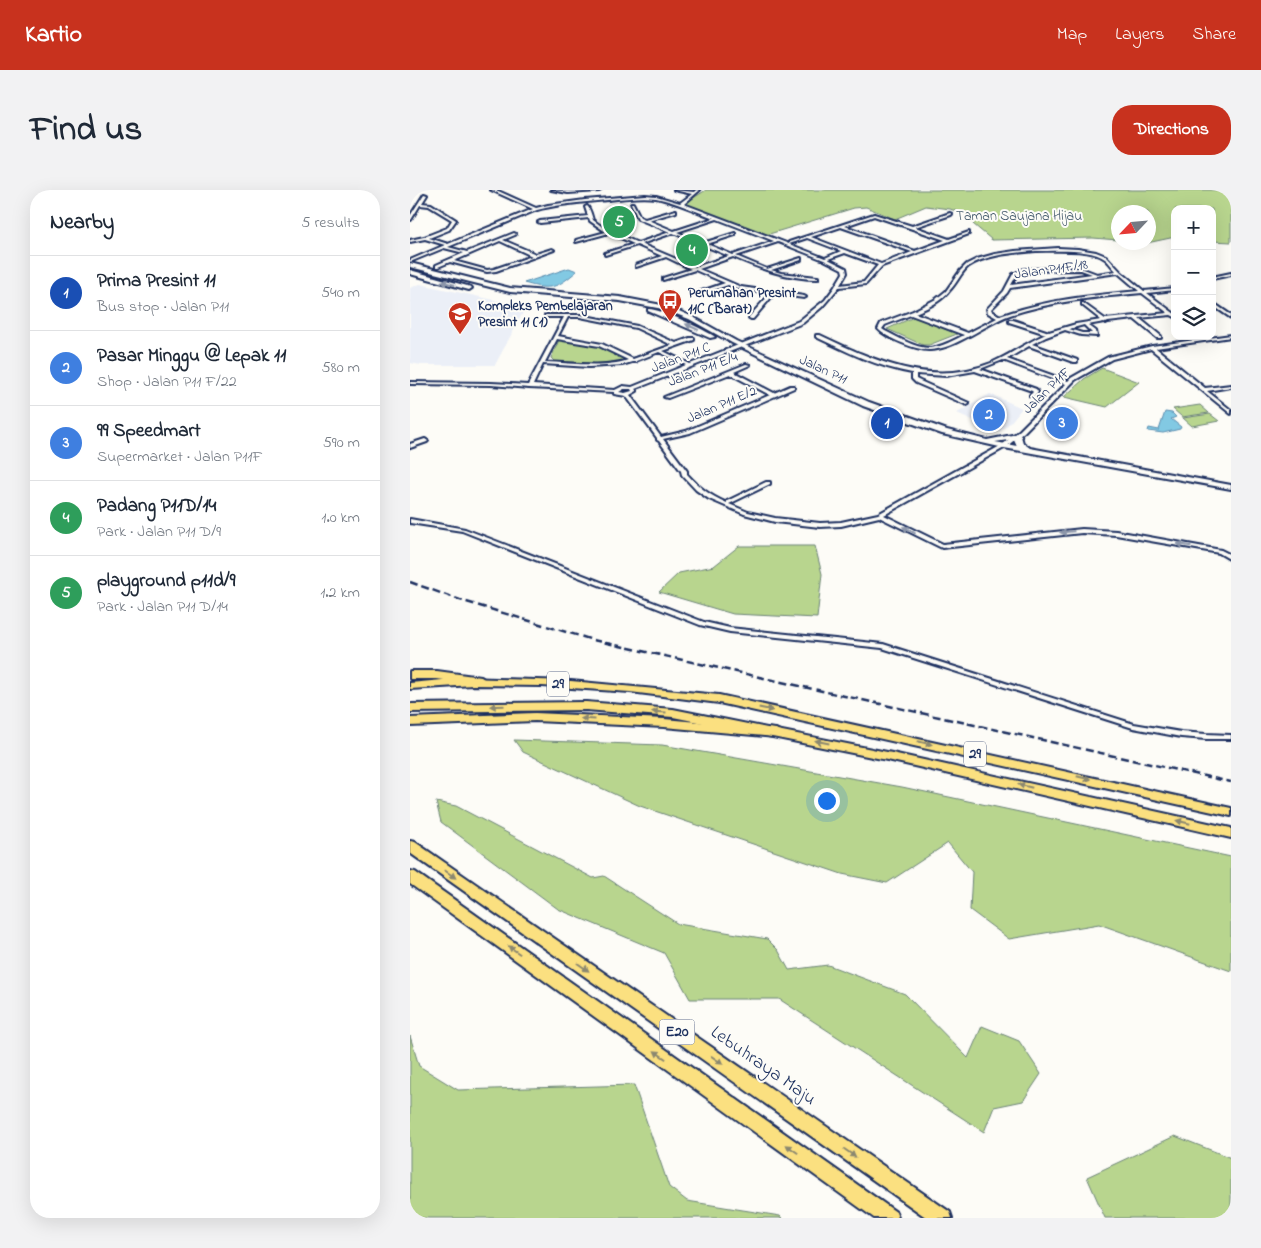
<!DOCTYPE html>
<html lang="en">
<head>
<meta charset="utf-8">
<style>
  body { margin:0; font-family:"Indie Flower",sans-serif; background:#f2f2f3; color:#1f2937 }
  .controls { position:absolute; right:15px; top:15px; display:grid; overflow:hidden; border-radius:10px; box-shadow:0 5px 20px #0002 }
  .controls button { width:45px; height:45px; display:grid; place-items:center; padding:0; border:0; border-bottom:1px solid #e0e1e3; background:#fff; color:#1f2937; font:25px sans-serif }
  .compass { position:absolute; left:701px; top:15px; width:45px; height:45px; border-radius:50%; background:#fff; box-shadow:0 5px 20px #0002; rotate:244deg }
  .you { position:absolute; left:416px; top:610px; width:18px; height:18px; margin:-12px; border:4px solid #fff; border-radius:50%; background:#1a73e8; box-shadow:0 0 0 8px #1a73e833 }
  .badge { display:grid; place-items:center; width:32px; height:32px; border-radius:50%; background:#c8321e; color:#fff; font-size:16px; font-weight:700 }
  .pin { position:absolute; translate:-50% -50%; border:2px solid #fff; box-shadow:0 1px 5px #0006 }
  .list { margin:0; padding:0; list-style:none }
  h2 { display:flex; justify-content:space-between; align-items:center; height:65px; margin:0; padding:0 20px; font-size:21px }
  h2 small { font-size:16px; font-weight:400; color:#747a83 }
  .list li { display:grid; grid-template-columns:32px 1fr auto; gap:15px; align-items:center; box-sizing:border-box; height:75px; padding:0 20px; border-top:1px solid #e0e1e3 }
  .list b { display:block; font-size:19px; white-space:nowrap }
  .list p { margin:0; font-size:16px; white-space:nowrap; color:#747a83 }
  .list em { font-size:16px; font-style:normal; color:#747a83 }
  .icon { flex:none; width:28px; height:28px; fill:none; stroke:currentColor; stroke-width:2; stroke-linecap:round; stroke-linejoin:round }
  .map { position:relative; flex:none; width:821px; height:1028px; overflow:hidden; border-radius:20px }
  header { display:flex; align-items:center; gap:30px; box-sizing:border-box; height:70px; padding:0 25px; background:#c8321e; color:#fff }
  header strong { font-size:24px }
  nav { display:flex; gap:28px; margin-inline-start:auto; font-size:18px }
  .intro { display:flex; align-items:center; justify-content:space-between; box-sizing:border-box; height:120px; padding:0 30px }
  h1 { margin:0; font-size:35px }
  .button { padding:12px 22px; border-radius:20px; background:#c8321e; color:#fff; font-size:18px; font-weight:700 }
  main { display:flex; gap:30px; padding:0 30px }
  aside { flex:1; background:#fff; border-radius:20px; box-shadow:0 5px 20px #0002 }
  .map>svg:first-child { display:block }
</style>
</head>
<body>
<header>
<strong>Kartio</strong>
<nav><a>Map</a><a>Layers</a><a>Share</a></nav>
</header>
<div class="intro"><h1>Find us</h1><a class="button">Directions</a></div>
<main>
<aside>
<h2>Nearby<small>5 results</small></h2>
<ul class="list">
<li><span class="badge" style="background:#1a4fb4">1</span><div><b>Prima Presint 11</b><p>Bus stop · Jalan P11</p></div><em>540 m</em></li>
<li><span class="badge" style="background:#3f7fe0">2</span><div><b>Pasar Minggu @ Lepak 11</b><p>Shop · Jalan P11 F/22</p></div><em>580 m</em></li>
<li><span class="badge" style="background:#3f7fe0">3</span><div><b>99 Speedmart</b><p>Supermarket · Jalan P11F</p></div><em>590 m</em></li>
<li><span class="badge" style="background:#2e9e5b">4</span><div><b>Padang P11D/14</b><p>Park · Jalan P11 D/9</p></div><em>1.0 km</em></li>
<li><span class="badge" style="background:#2e9e5b">5</span><div><b>playground p11d/9</b><p>Park · Jalan P11 D/14</p></div><em>1.2 km</em></li>
</ul>
</aside>
<div class="map">
<svg width="821" height="1028" viewBox="0 0 821 1028">
  <rect width="100%" height="100%" fill="#fdfcf7"/>
  <filter id="ink" filterUnits="userSpaceOnUse"><feTurbulence type="fractalNoise" baseFrequency=".02" numOctaves="2"/><feDisplacementMap in="SourceGraphic" scale="10" xChannelSelector="R" yChannelSelector="G"/><feConvolveMatrix kernelMatrix="1 2 1 2 8 2 1 2 1" color-interpolation-filters="sRGB"/></filter>
  <g filter="url(#ink)">
    <g fill="#ebeff7">
      <polygon points="10,94 116,117 85,175 11,175 0,173 0,98"/>
      <polygon points="580,204 612,218 600,233 589,242 547,223"/>
    </g>
    <g fill="#b8d58e" stroke="#6a8276">
      <polygon points="296,0 821,0 821,52 802,51 802,19 765,19 765,47 737,53 730,53 738,52 738,22 708,22 708,50 683,48 582,50 563,34 567,28 540,19 516,16 485,29 456,17 444,18 356,45 274,14"/>
      <polygon points="504,127 547,144 519,155 513,155 477,139"/>
      <path d="M154,149L189,156L215,169C199,178 163,171 144,171L141,168L149,150Z"/>
      <polygon points="692,178 729,192 697,217 654,207 674,189"/>
      <polygon points="790,215 799,223 772,227 763,219"/>
      <polygon points="800,224 809,231 782,236 773,228"/>
      <polygon points="329,356 405,356 412,384 407,428 323,424 249,402 269,383 304,376"/>
      <polygon points="104,550 252,555 492,597 821,667 821,781 689,734 599,749 560,720 562,682 538,653 477,693 432,684 230,616 113,562"/>
      <polygon points="26,612 46,616 183,688 194,686 268,734 357,749 368,760 379,780 418,775 495,804 558,868 572,836 609,851 631,884 613,911 584,917 574,942 369,809 280,809 254,763 148,719 31,632"/>
      <polygon points="0,846 9,876 48,900 224,895 259,997 277,1011 370,1026 372,1028 0,1028"/>
      <polygon points="765,946 821,968 821,1028 695,1028 677,987"/>
    </g>
    <g fill="#82c9e3" stroke="#598bae">
      <path d="M159,78L167,81C147,98 141,101 114,93Z"/>
      <polygon points="755,222 762,223 766,227 761,229 771,237 770,239 753,243 738,241 739,238 749,240"/>
    </g>
    <g fill="none" stroke-linecap="round" stroke-linejoin="round">
      <g stroke="#1b2f5e" stroke-width="4">
        <g id="minor">
          <path d="M81,0H86L126,18L138,15L175,10L235,5L246,6L270,13L282,4L264,0L284,2L286,0H290L274,14L379,54V52L464,24L502,36L540,23L542,24L541,25L505,37L539,49L559,42V44L472,76L456,94L429,97L412,117L393,133L225,199L227,201L220,205L251,247L276,241L360,205L320,184L258,208L254,207L336,174L340,175L324,182L364,203L380,196H384V198L280,243L253,249L277,281V284C290,298 299,305 317,313V311L356,292H360V294L319,314L338,322L365,328L410,333L431,332L468,324L592,255L610,240L656,194L593,170L570,179L626,199L628,202C627,205 624,207 620,206V205L623,202L622,201L565,181L536,186L506,184V189L510,191L559,213V214L557,215L506,193L502,189V183C468,177 437,162 406,147V145H410C465,171 520,197 581,173C600,165 617,152 636,144L599,132V130H603L639,142L666,134L691,130L672,115V113H673L695,129L758,123L732,103C688,107 642,111 600,125C575,134 546,159 520,160C508,161 476,148 468,139L471,133L503,121L526,109L536,101L550,81L557,74L567,69L585,64L605,61L648,58L668,59L686,62L696,66L711,82L734,101L765,98V100L737,103L765,124V127L761,125L729,128L751,146V148H747L724,129L698,132L696,133L694,132L678,135L686,141L687,146L671,145L655,140L636,147L622,154L667,170V172H663L619,156L597,169L658,191L661,188L698,167L742,156L821,145V147L746,158L795,198L821,195V197L797,201L821,220V224L741,159L702,169L665,190L614,242L596,257L474,325L533,354L672,339L706,341L811,360L821,365V370L809,363L706,345L672,343L532,358L469,327L431,336L410,337L365,332L334,324L299,309L286,300L272,285L271,281L249,251L247,250V248L216,206L204,204V202L119,198L81,195L0,194V192L81,193L118,195L154,127H135V125H170L227,136L266,153L280,148H284V150L253,161L280,174L389,131L415,110L424,98L433,83L432,79L414,70L368,52L326,66L357,79L391,68V70L361,80L371,83L407,87H408V89C377,89 351,79 323,67L289,79L331,97L394,106L396,107L394,108L364,104L343,129H341L339,128V127L360,104L330,99L318,95L288,105H286V103L315,93L285,80L253,90V88L281,79L256,67L226,77V75L252,66L227,55L195,65V63L224,54L199,43L166,52V50L196,42L180,31L179,28L130,33L128,32L130,31L178,26L175,17L177,16C180,18 182,27 183,30L194,38L228,53L260,42L228,29L221,13H223L230,27L235,29L266,20V22L238,30L264,41L304,28C285,21 266,12 246,8C233,6 220,8 207,9C181,12 153,13 127,20L38,57L57,62L104,43L106,44L105,45L93,50L126,64L142,59L144,60L86,81L77,82L40,72L28,77H26V75L54,63L34,58L0,72V70L35,55L15,49L0,52V50L14,47L37,38L42,30L19,16L10,15L1,30H0V26L14,4L17,5L12,13L21,14L46,30L39,40L19,48L38,54L123,19ZM464,26L535,50L505,61L435,36ZM307,29L364,51L323,65L297,54L325,45V43L293,53L267,42ZM431,37L502,62L471,74L401,47ZM263,43L319,66L285,77L231,54ZM397,48L431,61L415,68L379,54ZM90,51L122,66L84,79L77,80L44,71ZM626,61C644,61 681,58 695,69C699,72 702,77 706,81L687,84L671,78L614,79L603,84L594,101L577,119L578,123L587,128L558,143L505,123C518,118 532,111 540,100C547,93 551,82 559,76C578,64 605,63 626,61ZM435,63L468,75L454,92L430,95L437,83L436,78L418,69ZM671,80L682,84L601,95L606,86L616,81ZM708,83L729,101C683,105 634,110 590,126L582,121L581,119L597,103L600,98ZM501,125L554,145C544,150 532,157 520,158C504,158 488,147 475,141L472,139L475,135ZM158,127H170L226,138L262,155L223,169L192,154L148,146ZM674,135L682,143H672L659,139ZM147,149L189,156L218,170C195,178 160,173 135,172ZM249,162L276,175L222,197L213,196L205,200L123,195L133,174L179,177L212,175L222,172H226V171ZM214,199H221L222,201L215,203L209,202Z"/>
          <polygon points="141,0 158,1 191,0 189,1 158,3"/>
          <polygon points="821,83 821,85 802,89 802,87"/>
          <polygon points="802,112 821,125 821,128 802,115"/>
          <polygon points="15,249 18,251 17,252 0,258 0,254"/>
          <polygon points="0,329 55,339 294,432 320,438 473,454 724,534 771,542 796,544 821,545 821,549 796,549 771,547 723,538 472,458 320,442 290,435 52,341 0,333"/>
        </g>
      </g>
      <g stroke="#1b2f5e" stroke-width="4">
        <g id="secondary">
          <path d="M0,73L100,98L210,107L257,116L283,127L326,151L459,212L537,240L577,250L607,244L611,246L613,253L620,258L821,295V299L594,258L532,244L453,216L322,153L279,129L253,119L210,111L100,102L0,77ZM604,249L607,256L585,252Z"/>
          <polygon points="0,80 61,97 62,98 59,100 0,84"/>
          <path d="M238,119C249,118 296,140 305,147L300,148L238,121Z"/>
        </g>
      </g>
      <g stroke="#1b2f5e" stroke-width="4">
        <g id="trunk">
          <polygon points="54,488 161,491 309,505 821,618 821,626 309,513 220,502 132,496 63,495 0,499 0,493"/>
          <polygon points="176,512 263,519 482,563 821,638 821,648 482,571 263,527 176,520 0,522 0,514"/>
        </g>
      </g>
      <g stroke="#1b2f5e" stroke-width="4">
        <g id="motorway">
          <polygon points="0,481 27,481 71,487 77,491 71,495 27,489 0,489"/>
          <polygon points="125,523 254,529 366,539 372,543 366,547 254,537 125,531 0,536 0,528"/>
          <polygon points="0,651 5,652 540,1022 542,1028 517,1028 0,663"/>
          <polygon points="0,681 5,682 486,1022 488,1028 464,1028 0,694"/>
        </g>
      </g>
      <use href="#minor" fill="#fdfcf7" fill-rule="evenodd"/>
      <use href="#secondary" fill="#fdfcf7" fill-rule="evenodd"/>
      <use href="#trunk" fill="#fbe080" fill-rule="evenodd"/>
      <use href="#motorway" fill="#fbe080" fill-rule="evenodd"/>
      <polyline stroke="#1b2f5e" stroke-width="2.5" stroke-dasharray="8 4" stroke-linecap="butt" points="0,392 50,410 183,450 821,592"/>
    </g>
    <defs><path id="oneway-solid" d="M-6-.8H1V-3.2L6.5 0L1 3.2V.8H-6Z" transform="scale(1.25)"/></defs>
    <g fill="#8c96aa">
      <use href="#oneway-solid" transform="translate(38 93) rotate(-165)"/>
      <use href="#oneway-solid" transform="translate(282 137) rotate(-155)"/>
      <use href="#oneway-solid" transform="translate(499 340) rotate(-152)"/>
      <use href="#oneway-solid" transform="translate(657 342) rotate(175)"/>
      <use href="#oneway-solid" transform="translate(774 355) rotate(-170)"/>
    </g>
    <g fill="#8b886f">
      <use href="#oneway-solid" transform="translate(87 516) rotate(179)"/>
      <use href="#oneway-solid" transform="translate(356 519) rotate(12)"/>
      <use href="#oneway-solid" transform="translate(249 522) rotate(-176)"/>
      <use href="#oneway-solid" transform="translate(178 529) rotate(-177)"/>
      <use href="#oneway-solid" transform="translate(412 552) rotate(-168)"/>
      <use href="#oneway-solid" transform="translate(515 553) rotate(13)"/>
      <use href="#oneway-solid" transform="translate(674 588) rotate(13)"/>
      <use href="#oneway-solid" transform="translate(615 596) rotate(-167)"/>
      <use href="#oneway-solid" transform="translate(773 632) rotate(-167)"/>
      <use href="#oneway-solid" transform="translate(40 684) rotate(35)"/>
      <use href="#oneway-solid" transform="translate(104 760) rotate(-145)"/>
      <use href="#oneway-solid" transform="translate(173 777) rotate(35)"/>
      <use href="#oneway-solid" transform="translate(250 865) rotate(-145)"/>
      <use href="#oneway-solid" transform="translate(307 870) rotate(35)"/>
      <use href="#oneway-solid" transform="translate(382 959) rotate(-145)"/>
      <use href="#oneway-solid" transform="translate(440 963) rotate(35)"/>
    </g>
  </g>
  <defs>
    <g id="bus-pin" transform="scale(1.25)"><path d="M0 17L-7.5 6A9.5 9.5 0 1 1 7.5 6Z" fill="#c8321e" stroke="#fdfcf7"/><path d="M-5-6H5V4H4V6H2V4H-2V6H-4V4H-5ZM-3.5-4V0h7V-4ZM-3.5 1.2v1.5H-2V1.2ZM2 1.2v1.5H3.5V1.2Z" fill="#fff"/></g>
    <g id="school-pin" transform="scale(1.25)"><path d="M0 17L-7.5 6A9.5 9.5 0 1 1 7.5 6Z" fill="#c8321e" stroke="#fdfcf7"/><path d="M0-5L7-2L0 1L-7-2ZM-4 1L0 2.5L4 1V4Q0 6-4 4Z" fill="#fff"/></g>
  </defs>
  <g fill-rule="evenodd">
    <use href="#bus-pin" x="260" y="111"/>
    <use href="#school-pin" x="50" y="124"/>
  </g>
  <g text-anchor="middle" dominant-baseline="central" stroke-width="4" stroke-linejoin="round" paint-order="stroke">
    <g font-size="14" fill="#42586a" stroke="#fdfcf7">
      <text x="609" y="26">Taman Saujana Hijau</text>
    </g>
    <g font-size="14" fill="#1b2f5e" stroke="#fdfcf7">
      <text transform="translate(641 80) rotate(-8)">Jalan P11F/18</text>
      <text transform="translate(271 168) rotate(-21)">Jalan P11 C</text>
      <text transform="translate(293 180) rotate(-21)">Jalan P11 E/4</text>
      <text transform="translate(413 180) rotate(25)">Jalan P11</text>
      <text transform="translate(637 201) rotate(-44)">Jalan P11F</text>
      <text transform="translate(312 215) rotate(-23)">Jalan P11 E/2</text>
    </g>
    <g font-size="14" font-weight="bold" fill="#1b2f5e" stroke="#fdfcf7" text-anchor="start">
      <text x="278" y="103">Perumahan Presint<tspan x="278" dy="16">11C (Barat)</tspan></text>
      <text x="68" y="116">Kompleks Pembelajaran<tspan x="68" dy="16">Presint 11 (1)</tspan></text>
    </g>
    <g fill="#fdfcf7" stroke="#5f6c8c" stroke-width="1">
      <rect x="137" y="481.5" width="22" height="25" rx="4"/>
      <rect x="554" y="551.5" width="22" height="25" rx="4"/>
      <rect x="249.5" y="829.5" width="35" height="25" rx="4"/>
    </g>
    <g font-size="15" font-weight="bold" fill="#1b2f5e">
      <text x="148" y="494">29</text>
      <text x="565" y="564">29</text>
      <text x="267" y="842">E20</text>
    </g>
    <g font-size="19" fill="#1b2f5e" stroke="#fdfcf7">
      <text transform="translate(353 876) rotate(35)">Lebuhraya Maju</text>
    </g>
  </g>
</svg>
<div class="controls">
<button>+</button>
<button>−</button>
<button><svg class="icon" aria-label="layers" viewBox="0 0 24 24"><path d="M12 4l9 5-9 5-9-5zM3 14l9 5 9-5"/></svg></button>
</div>
<svg class="compass" viewBox="-18 -18 36 36"><path d="M0-13l5 13h-10z" fill="#e53935"/><path d="M0 13l5-13h-10z" fill="#747a83"/></svg>
<div class="you"></div>
<div class="pin badge" style="left:477px;top:233px;background:#1a4fb4">1</div>
<div class="pin badge" style="left:579px;top:225px;background:#3f7fe0">2</div>
<div class="pin badge" style="left:652px;top:233px;background:#3f7fe0">3</div>
<div class="pin badge" style="left:282px;top:60px;background:#2e9e5b">4</div>
<div class="pin badge" style="left:209px;top:32px;background:#2e9e5b">5</div>
</div>
</main>
</body>
</html>
